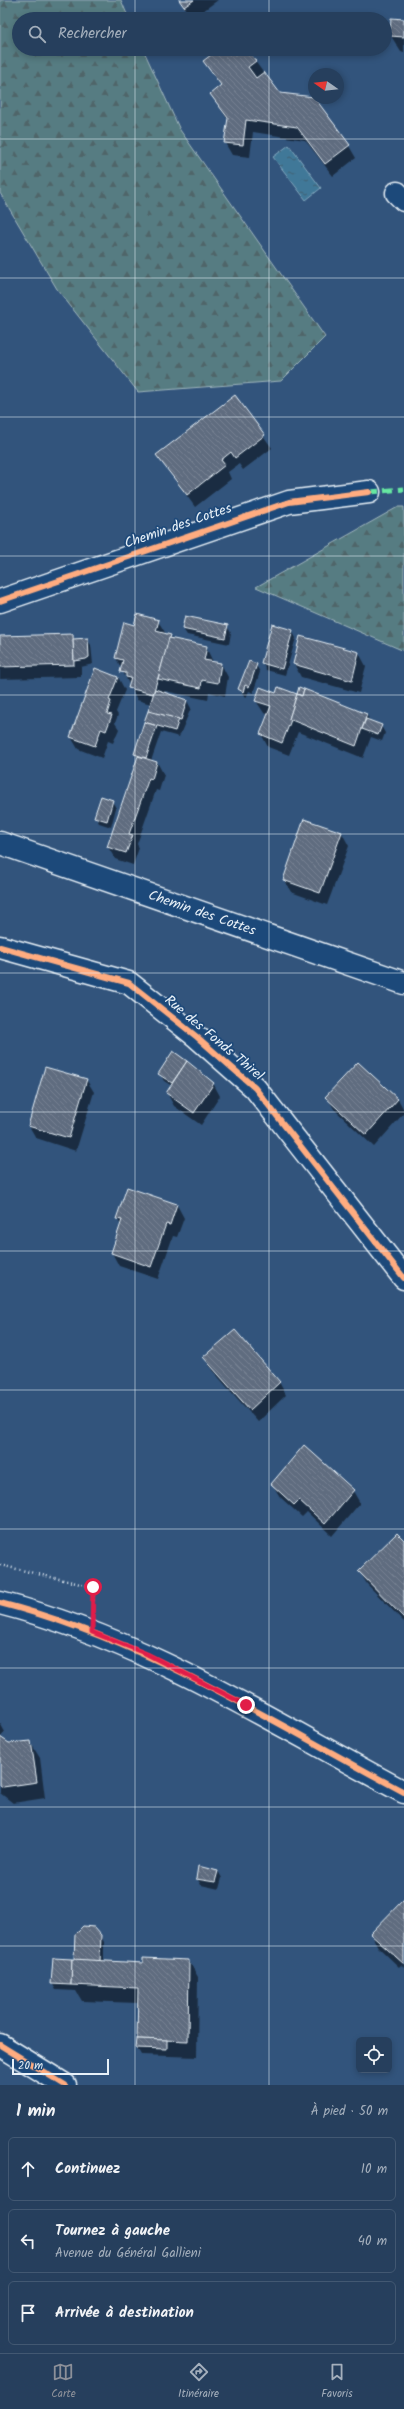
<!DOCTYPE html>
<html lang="fr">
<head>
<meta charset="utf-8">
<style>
  body { margin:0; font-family:Kalam,sans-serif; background:#324a66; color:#f1f3f6 }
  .controls { position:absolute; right:12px; bottom:12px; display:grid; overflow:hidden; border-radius:6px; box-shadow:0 2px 6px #0003 }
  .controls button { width:36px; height:36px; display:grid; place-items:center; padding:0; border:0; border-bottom:1px solid #425872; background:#263f5d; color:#f1f3f6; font:20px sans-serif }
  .compass { position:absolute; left:308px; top:68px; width:36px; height:36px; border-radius:50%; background:#263f5d; box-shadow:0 2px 6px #0003; rotate:284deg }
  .scale { position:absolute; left:12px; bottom:10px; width:97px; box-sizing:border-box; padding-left:4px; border:2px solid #e8f1f8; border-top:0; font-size:11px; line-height:14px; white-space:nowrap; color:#e8f1f8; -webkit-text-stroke:3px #1f4a7a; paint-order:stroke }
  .stop { position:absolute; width:12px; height:12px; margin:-9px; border:3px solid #e11d48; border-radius:50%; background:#fff }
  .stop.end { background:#e11d48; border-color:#fff; box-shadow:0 1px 4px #0008 }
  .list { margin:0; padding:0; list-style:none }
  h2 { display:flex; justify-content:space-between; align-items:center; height:52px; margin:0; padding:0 16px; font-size:17px }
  h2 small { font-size:13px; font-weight:400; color:#a4afbc }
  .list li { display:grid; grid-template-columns:26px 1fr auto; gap:12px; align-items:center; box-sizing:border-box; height:64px; margin:0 8px 8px; padding:0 8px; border:1px solid #425872; border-radius:6px }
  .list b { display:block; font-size:15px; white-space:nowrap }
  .list p { margin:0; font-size:13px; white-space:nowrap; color:#a4afbc }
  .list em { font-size:13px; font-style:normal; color:#a4afbc }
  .icon { flex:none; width:22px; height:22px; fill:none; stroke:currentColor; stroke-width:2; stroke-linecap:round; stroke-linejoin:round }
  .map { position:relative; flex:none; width:404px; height:2085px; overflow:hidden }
  .search { position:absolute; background:#263f5d; box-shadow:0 2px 6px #0003; left:12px; right:12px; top:12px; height:44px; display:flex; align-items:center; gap:10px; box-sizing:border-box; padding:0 14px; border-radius:22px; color:#a4afbc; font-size:15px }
  .sheet { height:268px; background:#263f5d }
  nav { display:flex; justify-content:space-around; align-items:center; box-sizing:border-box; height:56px; border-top:1px solid #425872; background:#263f5d; font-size:11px; color:#a4afbc }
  nav a { display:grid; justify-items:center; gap:2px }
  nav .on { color:#8c9099 }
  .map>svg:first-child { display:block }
</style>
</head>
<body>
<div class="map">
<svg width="404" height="2085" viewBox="0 0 404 2085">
  <defs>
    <pattern id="forest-firs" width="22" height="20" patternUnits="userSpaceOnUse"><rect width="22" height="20" fill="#577c82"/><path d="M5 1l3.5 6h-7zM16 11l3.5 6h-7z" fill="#4f6569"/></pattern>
    <pattern id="water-ripples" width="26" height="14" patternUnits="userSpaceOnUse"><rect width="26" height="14" fill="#3f7898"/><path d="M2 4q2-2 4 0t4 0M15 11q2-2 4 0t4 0" fill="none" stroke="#426071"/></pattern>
    <pattern id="building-back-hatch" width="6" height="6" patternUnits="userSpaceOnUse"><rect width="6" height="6" fill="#5f6c7f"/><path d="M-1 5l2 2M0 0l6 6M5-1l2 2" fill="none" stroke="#768192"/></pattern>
  </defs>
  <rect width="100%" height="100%" fill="#32547c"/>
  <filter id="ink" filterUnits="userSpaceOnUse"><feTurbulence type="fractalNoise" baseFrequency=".025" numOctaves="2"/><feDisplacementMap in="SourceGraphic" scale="8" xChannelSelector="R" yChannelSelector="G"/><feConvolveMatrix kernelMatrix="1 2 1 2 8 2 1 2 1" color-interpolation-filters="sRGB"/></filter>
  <g filter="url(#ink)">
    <g fill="url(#forest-firs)" stroke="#a0b6bd">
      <polygon points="0,0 121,0 129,19 19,19 19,49 143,49 180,130 325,337 281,381 138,392 57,289 0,193"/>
      <polygon points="398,507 404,507 404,651 256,587"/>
    </g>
    <polygon fill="url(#water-ripples)" stroke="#83a8be" points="289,145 321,188 306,200 273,157"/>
    <g fill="#0007">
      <polygon points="179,0 218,0 192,19"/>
      <polygon points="392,19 404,20 404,53 401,52 391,36"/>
      <polygon points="221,49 246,49 279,94 349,146 356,158 333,176 305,140 253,132 250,157 232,155 225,143 228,120 211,94 221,86 205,61"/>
      <polygon points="235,396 272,448 243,470 239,464 228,472 231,479 195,507 157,455"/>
      <polygon points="158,621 166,634 170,635 173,640 206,647 213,662 221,664 228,677 225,696 209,692 208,700 165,691 165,693 187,701 191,708 179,737 161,732 151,761 157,762 164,775 159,791 156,790 137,844 139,848 133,865 115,859 108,847 138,759 135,754 151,704 137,700 116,658 125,623 135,626"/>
      <polygon points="227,626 231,633 229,644 187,635 183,629"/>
      <polygon points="292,631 296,638 285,675 266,670 262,663"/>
      <polygon points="72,635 75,639 87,639 91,645 93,664 81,667 81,677 0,679 0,637"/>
      <polygon points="301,638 359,653 366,666 359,693 301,677 294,664"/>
      <polygon points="256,665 260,672 253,693 249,691 246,698 239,689"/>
      <polygon points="118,677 125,690 116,712 118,715 115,723 119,729 113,743 108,741 102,758 78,749 71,737"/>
      <polygon points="300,689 367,715 370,722 381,726 385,733 382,741 371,737 363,758 298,732 289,755 268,747 261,734 268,715 264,713 256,701 276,694 300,696"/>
      <polygon points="112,801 116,808 111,827 99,823 96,817"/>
      <polygon points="305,821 342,833 349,846 327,905 291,892 284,880"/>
      <polygon points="186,1061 213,1083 220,1096 201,1125 174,1106 167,1093 172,1086 164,1081 160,1074"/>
      <polygon points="358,1063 398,1099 404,1110 404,1113 374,1147 334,1109 327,1097"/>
      <polygon points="86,1079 94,1092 76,1151 36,1138 29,1126"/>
      <polygon points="177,1205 184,1218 177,1237 173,1236 158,1279 119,1266 112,1253 121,1226 117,1218"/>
      <polygon points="204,1357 279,1382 286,1395 258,1422 212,1370"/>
      <polygon points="272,1484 353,1491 360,1503 332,1536 307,1512 302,1517 280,1497"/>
      <polygon points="404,1542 404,1622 367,1584 359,1571"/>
      <polygon points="0,1723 5,1732 0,1738 9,1744 30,1742 40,1758 45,1798 13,1803 0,1793"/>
      <polygon points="218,1871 222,1878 219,1889 201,1885 197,1878"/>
      <polygon points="404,1900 404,1968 401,1965 399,1967 378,1947 371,1934"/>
      <polygon points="100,1935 104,1942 104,1962 144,1964 189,1961 198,1977 197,2057 141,2055 137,2048 138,2003 82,2001 76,1991 56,1990 52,1983"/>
    </g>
    <g fill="url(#building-back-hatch)" stroke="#e8f1f8">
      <polygon points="179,0 194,0 184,7"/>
      <polygon points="391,18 404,19 404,37 390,36"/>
      <polygon points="219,49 247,49 256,61 248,67 256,78 264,72 280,93 314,97 350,145 325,164 297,127 246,120 243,145 224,143 228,118 210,94 221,85 203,61"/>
      <polygon points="235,395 265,435 235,458 231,452 221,460 225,465 187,495 156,455"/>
      <polygon points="137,614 159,620 156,631 171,635 153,694 128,688 131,678 126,677 126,673 120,672 123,660 115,658 124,622 134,625"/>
      <polygon points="185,616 228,625 225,638 182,629"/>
      <polygon points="272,624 293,630 282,669 261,663"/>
      <polygon points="73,634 74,665 0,667 0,636"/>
      <polygon points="300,636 359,652 352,681 293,664"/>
      <polygon points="88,638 89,657 86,659 74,661 73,639"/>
      <polygon points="169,638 207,646 204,660 221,663 218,683 202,680 201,688 158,679"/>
      <polygon points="249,661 257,664 249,687 245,685 243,692 238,689"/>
      <polygon points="95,668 118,677 109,700 111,701 107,714 112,715 106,731 101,729 95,746 70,737"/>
      <polygon points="260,687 276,693 278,687 297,694 289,719 291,720 282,743 260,734 271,706 255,701"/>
      <polygon points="299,687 304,689 302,696 297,694"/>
      <polygon points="155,689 187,700 181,720 148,711"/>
      <polygon points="304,689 367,714 356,746 289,719 297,694 302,696"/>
      <polygon points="148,711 179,719 175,731 144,722"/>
      <polygon points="366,719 382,725 378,735 362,729"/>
      <polygon points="144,722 157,726 146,758 134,754"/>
      <polygon points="138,756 157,762 152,779 149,778 129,834 133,835 126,853 107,847"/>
      <polygon points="101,796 113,800 107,821 94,817"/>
      <polygon points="304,819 342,832 320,893 283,880"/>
      <polygon points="173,1051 187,1061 172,1083 158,1074"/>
      <polygon points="187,1061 214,1083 194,1113 166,1093"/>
      <polygon points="358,1062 398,1099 366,1135 325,1097"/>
      <polygon points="45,1067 87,1079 69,1138 28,1126"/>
      <polygon points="127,1187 177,1204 170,1225 166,1224 151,1267 111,1253 122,1220 116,1219"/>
      <polygon points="235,1330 280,1382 250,1410 203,1357"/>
      <polygon points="304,1445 354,1490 325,1524 299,1500 294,1505 271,1484"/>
      <polygon points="397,1533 404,1540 404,1618 358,1571"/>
      <polygon points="0,1737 9,1743 31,1741 37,1782 3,1787 0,1785"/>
      <polygon points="198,1866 218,1871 215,1882 196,1879"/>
      <polygon points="404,1899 404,1964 370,1934"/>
      <polygon points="83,1926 94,1927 101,1935 100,1961 74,1960 75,1934"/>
      <polygon points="53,1958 72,1959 71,1985 51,1984"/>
      <polygon points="143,1958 189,1960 188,2041 137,2039 138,1988 71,1985 72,1959 143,1963"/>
      <polygon points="137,2039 167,2040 167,2049 136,2048"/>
    </g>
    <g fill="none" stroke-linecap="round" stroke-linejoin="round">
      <g stroke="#e8f1f8" stroke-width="25">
        <g id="street">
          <polyline points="397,193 404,200"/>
          <polyline points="0,601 289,502 369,492"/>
          <polyline points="0,843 404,983"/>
          <polyline points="0,947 129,983 197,1037 255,1088 404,1278"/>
          <polyline points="0,2045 65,2085"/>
        </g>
      </g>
      <g stroke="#e8f1f8" stroke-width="25">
        <path id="secondary" d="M0,1603C146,1640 272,1722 404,1792"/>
      </g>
      <polyline stroke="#e8f1f8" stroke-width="2.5" stroke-dasharray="1 3" stroke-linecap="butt" points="0,1565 93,1587 93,1603"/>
      <use href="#street" stroke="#1f4a7a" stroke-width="22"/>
      <use href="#secondary" stroke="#1f4a7a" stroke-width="22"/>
      <polyline stroke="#66e7a1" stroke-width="5" stroke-dasharray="10 5" stroke-linecap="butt" points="369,492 404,489"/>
      <g stroke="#1f4a7a" stroke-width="8">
        <g id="cycleway">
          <polyline points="0,601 289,502 369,492"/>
          <polyline points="0,947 129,983 197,1037 255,1088 404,1278"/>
          <path d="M0,1603C146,1640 272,1722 404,1792"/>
          <polyline points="0,2045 65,2085"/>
        </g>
      </g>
      <use href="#cycleway" stroke="#ffac80" stroke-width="6"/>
    </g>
  </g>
  <g fill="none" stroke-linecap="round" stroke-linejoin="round" filter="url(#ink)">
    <polyline stroke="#e11d48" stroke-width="5" points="93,1587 92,1632 147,1654 246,1705"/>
  </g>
  <path fill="none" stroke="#e8f1f8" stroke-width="1" stroke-opacity="0.55" d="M135,0V19M269,0V19M135,49V2085M269,49V2085M0,139H404M0,278H404M0,417H404M0,556H404M0,695H404M0,834H404M0,973H404M0,1112H404M0,1251H404M0,1390H404M0,1529H404M0,1668H404M0,1807H404M0,1946H404"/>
  <g text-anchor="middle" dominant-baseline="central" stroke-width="3.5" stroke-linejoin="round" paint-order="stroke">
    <g font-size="14" fill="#e8f1f8" stroke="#1f4a7a">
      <text transform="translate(178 526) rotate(-19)">Chemin des Cottes</text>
      <text transform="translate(202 913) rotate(19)">Chemin des Cottes</text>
      <text transform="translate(214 1038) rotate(40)">Rue des Fonds Thirel</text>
    </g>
  </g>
</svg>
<div class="controls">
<button><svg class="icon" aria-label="locate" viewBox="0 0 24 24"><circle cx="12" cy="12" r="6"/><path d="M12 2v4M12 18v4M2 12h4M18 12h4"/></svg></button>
</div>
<svg class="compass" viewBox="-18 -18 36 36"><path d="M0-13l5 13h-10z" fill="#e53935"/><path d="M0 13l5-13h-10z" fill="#a4afbc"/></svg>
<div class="scale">20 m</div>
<div class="stop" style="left:93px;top:1587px"></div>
<div class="stop end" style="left:246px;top:1705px"></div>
<div class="search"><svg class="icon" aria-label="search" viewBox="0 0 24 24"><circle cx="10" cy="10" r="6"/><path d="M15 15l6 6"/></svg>Rechercher</div>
</div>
<section class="sheet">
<h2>1 min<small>À pied · 50 m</small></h2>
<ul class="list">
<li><svg class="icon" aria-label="ahead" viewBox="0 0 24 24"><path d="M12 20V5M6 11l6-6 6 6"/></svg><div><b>Continuez</b></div><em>10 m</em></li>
<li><svg class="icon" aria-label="left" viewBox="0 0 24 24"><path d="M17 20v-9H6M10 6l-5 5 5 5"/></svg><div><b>Tournez à gauche</b><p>Avenue du Général Gallieni</p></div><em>40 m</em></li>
<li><svg class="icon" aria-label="arrive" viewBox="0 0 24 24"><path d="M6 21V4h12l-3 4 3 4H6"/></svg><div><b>Arrivée à destination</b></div></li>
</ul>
</section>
<nav>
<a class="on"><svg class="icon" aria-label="map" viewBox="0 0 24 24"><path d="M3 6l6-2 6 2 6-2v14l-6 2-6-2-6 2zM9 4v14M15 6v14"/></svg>Carte</a>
<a><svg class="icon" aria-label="directions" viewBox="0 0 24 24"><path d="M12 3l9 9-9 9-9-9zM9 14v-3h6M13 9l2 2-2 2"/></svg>Itinéraire</a>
<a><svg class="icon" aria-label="saved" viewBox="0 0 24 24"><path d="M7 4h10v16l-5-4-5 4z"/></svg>Favoris</a>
</nav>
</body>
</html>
